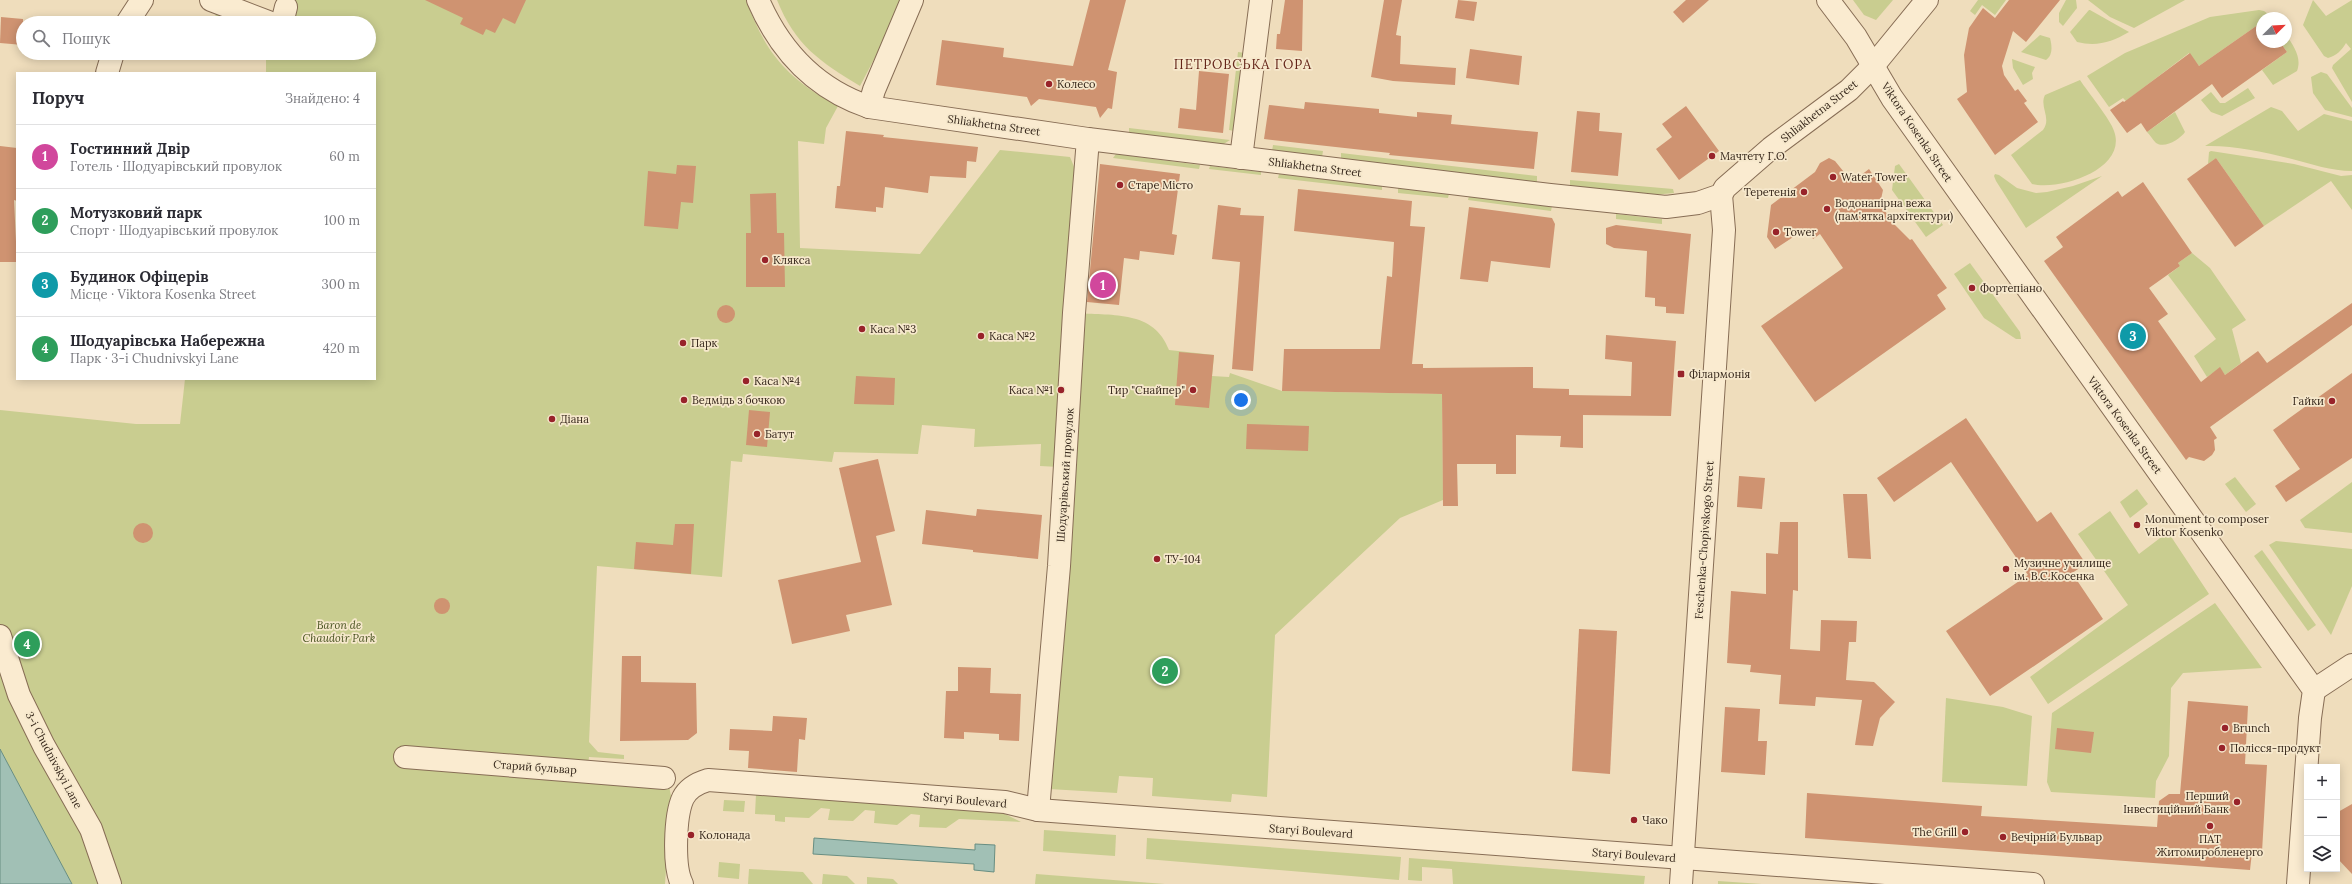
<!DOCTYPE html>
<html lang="uk">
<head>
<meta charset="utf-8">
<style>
  body { margin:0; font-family:Lora,serif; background:#f2f2f3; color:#2b2b33 }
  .controls { position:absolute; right:12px; bottom:12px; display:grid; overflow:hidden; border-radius:0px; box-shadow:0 2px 10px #0003 }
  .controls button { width:36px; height:36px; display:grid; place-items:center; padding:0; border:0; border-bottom:1px solid #e1e1e2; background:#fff; color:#2b2b33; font:20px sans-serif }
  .compass { position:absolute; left:2256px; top:12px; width:36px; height:36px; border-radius:50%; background:#fff; box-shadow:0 2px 10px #0003; rotate:66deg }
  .you { position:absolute; left:1241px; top:400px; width:14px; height:14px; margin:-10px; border:3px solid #fff; border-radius:50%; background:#1a73e8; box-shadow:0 0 0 6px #1a73e833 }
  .badge { display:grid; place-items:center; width:26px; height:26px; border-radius:50%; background:#db2777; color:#fff; font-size:13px; font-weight:700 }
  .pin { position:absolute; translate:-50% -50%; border:2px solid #fff; box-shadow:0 1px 4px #0006 }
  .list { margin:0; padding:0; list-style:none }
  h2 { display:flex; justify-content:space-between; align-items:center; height:52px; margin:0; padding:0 16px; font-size:17px }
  h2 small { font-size:13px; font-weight:400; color:#7c7c81 }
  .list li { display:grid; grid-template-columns:26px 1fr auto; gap:12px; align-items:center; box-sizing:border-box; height:64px; padding:0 16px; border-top:1px solid #e1e1e2 }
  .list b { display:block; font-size:15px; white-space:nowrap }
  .list p { margin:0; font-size:13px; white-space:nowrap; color:#7c7c81 }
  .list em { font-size:13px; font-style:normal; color:#7c7c81 }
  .icon { flex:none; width:22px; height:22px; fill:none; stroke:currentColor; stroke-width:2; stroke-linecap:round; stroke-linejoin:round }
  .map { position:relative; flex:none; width:2352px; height:884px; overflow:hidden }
  .search { position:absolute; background:#fff; box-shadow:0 2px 10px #0003; left:16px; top:16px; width:360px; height:44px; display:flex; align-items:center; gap:10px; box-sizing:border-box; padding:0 14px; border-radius:22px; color:#7c7c81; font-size:15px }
  .panel { position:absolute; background:#fff; box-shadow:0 2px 10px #0003; left:16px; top:72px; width:360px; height:308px; border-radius:0px }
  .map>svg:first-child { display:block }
</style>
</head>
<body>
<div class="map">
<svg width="2352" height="884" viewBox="0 0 2352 884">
  <rect width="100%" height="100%" fill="#efddbc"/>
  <g fill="#c9cd90">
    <path d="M288,0H746C762,42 776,66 814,92C821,97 830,100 838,106L826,128L824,144L798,141L800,248L920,254L1000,150L1070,157L1075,169L1078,313C1113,316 1154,310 1169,350L1214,355L1212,376L1229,377L1230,373L1282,391L1442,394L1443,500L1400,518L1275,635L1267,797L1232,794L1231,802L1152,796L1153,778L1119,776L1117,793L1049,789L1059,467L1040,466L1041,444L974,447L975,429L922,425L918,454L834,452L832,462L743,454L742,462L731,461L722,577L597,566L589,742L598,752L624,755V759L589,757L588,766L669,786L671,796L665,884H72L0,749V410L136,424H180L185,379H375V73H266V53H369V23H287Z"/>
    <path d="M777,0H900L882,44L860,86C820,62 795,45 777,0Z"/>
    <polygon points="1853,0 1893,0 1876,20 1864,15"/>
    <polygon points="1978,0 2006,0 1995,15 1982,5 1975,15 1970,11"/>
    <polygon points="2066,0 2076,0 2077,8 2063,26 2059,22 2059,13"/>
    <polygon points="2088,0 2185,0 2134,28 2110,17"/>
    <path d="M2313,0L2326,16L2352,0V102L2332,68L2333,65L2351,49L2346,43C2342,50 2336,56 2328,58L2324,56L2303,25Z"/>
    <polygon points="216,9 250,23 215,23"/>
    <path d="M2089,10H2090L2129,32C2112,42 2097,47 2077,42L2070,32Z"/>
    <polygon points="2259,10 2264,11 2273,18 2262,18 2262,22 2199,66 2189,53 2126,101 2123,98 2109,107 2087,76 2125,53 2210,17"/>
    <path d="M2040,35L2050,38C2052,46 2053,55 2046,60L2021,52Z"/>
    <path d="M2286,35C2294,46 2302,58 2297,71L2273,85L2262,70L2287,52L2280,42H2286Z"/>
    <polygon points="1238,52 1245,53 1234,131 1229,130"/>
    <polygon points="2012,59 2035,67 2032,73 2033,79 2023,85 2013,68"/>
    <polygon points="2321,72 2327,74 2352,108 2352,117 2325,110 2313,93 2311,77"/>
    <path d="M2080,80C2087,91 2111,120 2114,131C2128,169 2060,191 2032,184L2011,155L2043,130C2052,118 2039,107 2045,95Z"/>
    <polygon points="2248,88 2255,98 2222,116 2211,112 2201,100 2211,92 2220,103 2225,103"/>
    <path d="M2271,107L2282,111L2298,131L2324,114L2352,121V171C2331,171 2312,164 2292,159C2264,152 2233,145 2205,146Z"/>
    <path d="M2175,112L2185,132C2180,139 2165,149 2156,143C2153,140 2150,135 2147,132Z"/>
    <polygon points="1129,128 1230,140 1222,145 1129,133"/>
    <polygon points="1273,145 1323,151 1322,157 1272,151"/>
    <polygon points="2211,151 2294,164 2341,176 2352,175 2352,210 2331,181 2264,226 2216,158 2208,164 2209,152"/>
    <polygon points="1341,153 1537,176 1537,183 1341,159"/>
    <polygon points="1116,154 1200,165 1199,169 1113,158"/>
    <polygon points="1899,164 1943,225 1926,237 1892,190 1895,166"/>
    <polygon points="1210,166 1261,172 1261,175 1209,169"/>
    <polygon points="1279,174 1382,186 1382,190 1278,178"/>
    <polygon points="1995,174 1999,175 2017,188 2036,193 2047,192 2073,186 2102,176 2026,228 1996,181 1994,176"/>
    <polygon points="1570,180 1673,189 1674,193 1653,195 1570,186"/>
    <polygon points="1398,188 1449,194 1448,198 1398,193"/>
    <polygon points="1469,196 1552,206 1551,211 1468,200"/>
    <polygon points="1616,214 1662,219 1662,224 1616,219"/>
    <polygon points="2192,253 2210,268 2246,320 2232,329 2241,363 2225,375 2220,368 2207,377 2194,356 2216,339 2168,275 2180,266 2178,263"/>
    <polygon points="1970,263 2020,332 2021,339 2016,339 1984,318 1954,274"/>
    <polygon points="2235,477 2256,504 2246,512 2225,484"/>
    <polygon points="2352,482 2352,533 2305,528 2300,520"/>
    <polygon points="2137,489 2148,504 2130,518 2120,502"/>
    <polygon points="2110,511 2139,554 2168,532 2209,594 2048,704 2030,677 2128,605 2078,534"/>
    <polygon points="2276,541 2352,549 2352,586 2331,635 2269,545"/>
    <polygon points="2262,550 2316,625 2308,631 2254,556"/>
    <polygon points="2215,603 2262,668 2183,673 2171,688 2169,756 2156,781 2155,798 2051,792 2047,782 2052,713"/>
    <polygon points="1946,698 2003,707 2032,716 2027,786 1942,782"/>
    <polygon points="756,794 997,810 1021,822 959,819 946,828 919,827 920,815 911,814 897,825 874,823 875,811 865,810 853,821 828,820 830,809 821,808 809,818 785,817 785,822 775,821 775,815 755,814"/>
    <polygon points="724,800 745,801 744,812 723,811"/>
    <polygon points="1044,830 1116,835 1115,856 1043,851"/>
    <polygon points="1147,838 1401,857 1399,880 1146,859"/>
    <polygon points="1409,858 1645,876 1644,884 1453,884 1452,869 1422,867 1422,881 1408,880"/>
    <polygon points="719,862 740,864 739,879 718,877"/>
    <polygon points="749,869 803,872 813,884 748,884"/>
    <polygon points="823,874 847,876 855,884 822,884"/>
    <polygon points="1036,874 1165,884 1035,884"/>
    <polygon points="867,877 893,879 898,884 867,884"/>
    <polygon points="1718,881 1762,884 1718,884"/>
  </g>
  <g fill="#a1c0b5" stroke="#688e82">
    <polygon points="0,749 72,884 0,884"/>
    <polygon points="814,838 975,850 975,844 995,845 994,872 974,870 974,864 813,854"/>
  </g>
  <g fill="#cf9371">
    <polygon points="425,0 526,0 515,24 503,18 495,33 486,29 483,35 460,24 463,18"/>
    <polygon points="1090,0 1126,0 1108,70 1117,72 1112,109 1108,108 1100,118 1096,107 1039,99 1031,106 1027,97 936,85 942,40 1004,48 1003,57 1073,66"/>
    <polygon points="1285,0 1303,0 1302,51 1276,49 1277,34 1280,34"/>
    <polygon points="1384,0 1402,0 1396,35 1401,36 1400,64 1456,68 1455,85 1393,81 1371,77"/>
    <polygon points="1458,0 1477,2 1474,21 1455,18"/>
    <polygon points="1686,0 1709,0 1683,23 1673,12"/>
    <polygon points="2009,0 2060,0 2026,42 2013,31 2002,66 2004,75 2015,91 2018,89 2027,101 2024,103 2038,122 1995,155 1957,99 1967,92 1964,55 1969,28 1983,8 1995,18"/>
    <polygon points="1,17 23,19 23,45 0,43"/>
    <polygon points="2262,22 2262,42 2280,42 2287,52 2222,98 2212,84 2147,132 2141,123 2127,133 2110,110 2123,101 2124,102 2190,53 2199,66"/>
    <polygon points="1470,49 1522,56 1519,85 1466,78"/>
    <polygon points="1199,71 1229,74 1223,133 1178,128 1180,108 1196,110"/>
    <polygon points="1305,102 1379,109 1379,113 1417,117 1417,112 1452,115 1451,124 1538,132 1534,169 1389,155 1390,153 1264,139 1269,105 1304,109"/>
    <polygon points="1686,106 1719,151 1679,180 1656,149 1672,137 1662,124"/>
    <polygon points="1577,111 1600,113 1599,131 1622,133 1618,176 1571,172"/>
    <polygon points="846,131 884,135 883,137 978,147 976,162 967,161 966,178 930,176 928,193 885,187 883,208 876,207 876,212 835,208 837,186 840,186"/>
    <polygon points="0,146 17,148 17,201 14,200 17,262 0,262"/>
    <polygon points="1829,158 1835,161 1852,182 1869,169 1883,190 1880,204 1894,224 1910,240 1912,239 1947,288 1937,295 1946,309 1815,402 1761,326 1843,268 1820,234 1813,239 1807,228 1775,249 1767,237 1771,205 1815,172 1820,163"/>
    <polygon points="2216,158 2264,226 2235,247 2187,179"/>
    <polygon points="1100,164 1180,174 1172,234 1177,235 1174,255 1140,251 1139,260 1124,258 1119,305 1087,302"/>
    <polygon points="677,165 696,166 693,203 681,202 678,229 644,226 648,171 676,174"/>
    <polygon points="2143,182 2192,253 2178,263 2180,266 2149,288 2168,314 2158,321 2201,382 2220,367 2225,375 2258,351 2267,363 2352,303 2352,325 2210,427 2217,438 2214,440 2215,450 2212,455 2204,461 2189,457 2186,460 2044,261 2063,247 2056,237 2118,191 2122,197"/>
    <polygon points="1298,189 1412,201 1410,226 1425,227 1412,364 1423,364 1423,368 1533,367 1533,388 1569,389 1569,395 1631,396 1632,362 1605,359 1606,335 1676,341 1671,416 1583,415 1583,448 1560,447 1561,436 1516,435 1516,474 1496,474 1496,464 1457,464 1458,506 1443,506 1442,394 1282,391 1284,349 1380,349 1387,276 1392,277 1394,242 1294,231"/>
    <polygon points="776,193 777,233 784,233 785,287 746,287 746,233 751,233 750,194"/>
    <polygon points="1218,205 1241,208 1240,215 1264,216 1253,371 1232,369 1240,262 1212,259"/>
    <polygon points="1469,207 1552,218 1555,224 1550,268 1491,261 1488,282 1460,279"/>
    <polygon points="1616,225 1691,234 1684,314 1666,313 1666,307 1655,306 1655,298 1645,297 1647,251 1614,248 1606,244 1606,228"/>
    <circle cx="726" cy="314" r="9"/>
    <polygon points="1179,352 1214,355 1209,408 1175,405"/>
    <polygon points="2352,373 2352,458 2286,502 2275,486 2300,469 2273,430"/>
    <polygon points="856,376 895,378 894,405 854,404"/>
    <polygon points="749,410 770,412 767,447 746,445"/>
    <polygon points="1966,418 2037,522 2051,512 2086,564 2072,573 2103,619 1990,696 1946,631 2028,575 1951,462 1894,502 1877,478"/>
    <polygon points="1247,424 1309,426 1308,451 1246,449"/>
    <polygon points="878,459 895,531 876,536 892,605 846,615 850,631 792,644 778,580 861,562 839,468"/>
    <polygon points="1739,476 1765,478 1762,509 1737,507"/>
    <polygon points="1843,494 1867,494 1871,559 1848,558"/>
    <polygon points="977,509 1042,515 1038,559 973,552 973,550 922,544 926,510 976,516"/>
    <polygon points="1780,522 1798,522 1798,591 1793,590 1790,649 1820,651 1821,620 1857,621 1856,642 1849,642 1846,680 1874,682 1895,702 1880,718 1873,746 1855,745 1862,700 1816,697 1815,706 1779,704 1781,675 1750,672 1751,665 1727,663 1731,591 1766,594 1766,553 1778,554"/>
    <circle cx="143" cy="533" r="10"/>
    <polygon points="675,524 694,524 691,574 634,569 636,542 673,545"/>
    <circle cx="442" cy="606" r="8"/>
    <polygon points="1579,629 1617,631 1610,774 1572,771"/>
    <polygon points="622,656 641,656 641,682 696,683 697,733 688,740 620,741"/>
    <polygon points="958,667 991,668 990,693 1021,694 1019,741 999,740 999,734 964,732 964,739 944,738 946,691 958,691"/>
    <polygon points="2188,701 2248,706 2245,764 2267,765 2262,852 2252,852 2250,870 1805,838 1807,793 1982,806 1981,816 2157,827 2159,801 2169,794 2180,794"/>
    <polygon points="1725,707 1760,709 1758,741 1767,741 1765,775 1721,772"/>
    <polygon points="773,716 807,718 805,740 799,739 797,772 748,768 749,751 729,750 730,729 772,731"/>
    <polygon points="2057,728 2094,732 2091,753 2055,749"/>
    <polygon points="2352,804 2352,874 2337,858 2338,812"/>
  </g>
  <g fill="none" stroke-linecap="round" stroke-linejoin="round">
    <g stroke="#876d55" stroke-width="24">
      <g id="minor">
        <polyline points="211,0 271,23"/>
        <path d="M758,0C780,51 816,89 869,107L1088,139L1550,195L1666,207L1698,203L1721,195L1725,188L1771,148L1849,90L1873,66L1927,0"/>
        <polyline points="1828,0 1856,37 1892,98 2314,690 2310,718 2298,884"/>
        <polyline points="127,23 142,0"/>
        <polyline points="282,23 286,7"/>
        <polyline points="107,73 113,53"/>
        <polyline points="869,107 874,90 912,0"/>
        <polyline points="1241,158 1261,0"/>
        <polyline points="0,636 19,695 44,746 91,829 110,884"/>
        <polyline points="2314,690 2352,665"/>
        <polyline points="405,757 664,778"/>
        <polyline points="1038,810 1059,566 1074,313 1088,139"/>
        <path d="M682,884C673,867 675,815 683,798C688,788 698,783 708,780L1005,802L1038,810L2033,884"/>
        <polyline points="1681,884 1724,230 1721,195"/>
      </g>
    </g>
    <use href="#minor" stroke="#faebd0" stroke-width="22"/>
  </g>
  <g fill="#98232a" stroke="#f6e8cc" stroke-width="1.5">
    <circle cx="1049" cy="84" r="4"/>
    <circle cx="1712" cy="156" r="4"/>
    <circle cx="1833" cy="177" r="4"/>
    <circle cx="1120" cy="185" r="4"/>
    <circle cx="1804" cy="192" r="4"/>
    <circle cx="1827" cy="209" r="4"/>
    <circle cx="1776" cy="232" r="4"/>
    <circle cx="765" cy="260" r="4"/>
    <circle cx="1972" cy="288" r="4"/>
    <circle cx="862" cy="329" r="4"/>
    <circle cx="981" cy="336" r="4"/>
    <circle cx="683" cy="343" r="4"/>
    <rect x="1677" y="370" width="8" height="8" rx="2"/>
    <circle cx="746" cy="381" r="4"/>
    <circle cx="1061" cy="390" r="4"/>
    <circle cx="1193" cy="390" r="4"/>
    <circle cx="684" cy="400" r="4"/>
    <circle cx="2332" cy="401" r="4"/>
    <circle cx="552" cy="419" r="4"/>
    <circle cx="757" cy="434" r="4"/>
    <circle cx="2137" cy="525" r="4"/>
    <circle cx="1157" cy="559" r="4"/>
    <circle cx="2006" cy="569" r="4"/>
    <circle cx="2225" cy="728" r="4"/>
    <circle cx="2222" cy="748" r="4"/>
    <circle cx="2237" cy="802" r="4"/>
    <circle cx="1634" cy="820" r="4"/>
    <circle cx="2210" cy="826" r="4"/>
    <circle cx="1965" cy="832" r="4"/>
    <circle cx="691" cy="835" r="4"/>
    <circle cx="2003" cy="837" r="4"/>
  </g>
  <g text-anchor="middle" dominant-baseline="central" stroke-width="3.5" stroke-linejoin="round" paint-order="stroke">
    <g font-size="11" fill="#36271b" stroke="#f6e8cc" text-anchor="start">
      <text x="1057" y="84">Колесо</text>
      <text x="1720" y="156">Мачтету Г.О.</text>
      <text x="1841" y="177">Water Tower</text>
      <text x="1128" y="185">Старе Місто</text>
      <text x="1796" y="192" text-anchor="end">Теретенія</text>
      <text x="1835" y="203">Водонапірна вежа<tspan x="1835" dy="13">(пам'ятка архітектури)</tspan></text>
      <text x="1784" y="232">Tower</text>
      <text x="773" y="260">Клякса</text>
      <text x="1980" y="288">Фортепіано</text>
      <text x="870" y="329">Каса №3</text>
      <text x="989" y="336">Каса №2</text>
      <text x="691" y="343">Парк</text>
      <text x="1689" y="374">Філармонія</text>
      <text x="754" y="381">Каса №4</text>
      <text x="1053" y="390" text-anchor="end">Каса №1</text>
      <text x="1185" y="390" text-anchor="end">Тир "Снайпер"</text>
      <text x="692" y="400">Ведмідь з бочкою</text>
      <text x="2324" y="401" text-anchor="end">Гайки</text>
      <text x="560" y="419">Діана</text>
      <text x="765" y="434">Батут</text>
      <text x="2145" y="519">Monument to composer<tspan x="2145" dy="13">Viktor Kosenko</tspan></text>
      <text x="1165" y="559">ТУ-104</text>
      <text x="2014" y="563">Музичне училище<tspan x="2014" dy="13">ім. В.С.Косенка</tspan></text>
      <text x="2233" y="728">Brunch</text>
      <text x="2230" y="748">Полісся-продукт</text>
      <text x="2229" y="796" text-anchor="end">Перший<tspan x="2229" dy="13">Інвестиційний Банк</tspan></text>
      <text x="1642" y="820">Чако</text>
      <text x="1957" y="832" text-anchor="end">The Grill</text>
      <text x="699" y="835">Колонада</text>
      <text x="2011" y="837">Вечірній Бульвар</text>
      <text x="2210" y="839" text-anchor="middle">ПАТ<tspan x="2210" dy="13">Житомиробленерго</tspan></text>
    </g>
    <g font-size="11" fill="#36271b" stroke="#f6e8cc">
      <text transform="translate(1819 111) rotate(-38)">Shliakhetna Street</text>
      <text transform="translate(994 125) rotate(8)">Shliakhetna Street</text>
      <text transform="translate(1917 132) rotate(56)">Viktora Kosenka Street</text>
      <text transform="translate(1315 167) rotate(7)">Shliakhetna Street</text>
      <text transform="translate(2125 425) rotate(54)">Viktora Kosenka Street</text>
      <text transform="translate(1065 475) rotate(-86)">Шодуарівський провулок</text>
      <text transform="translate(1704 540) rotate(-86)">Feschenka-Chopivskogo Street</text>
      <text transform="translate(54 760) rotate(62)">3-i Chudnivskyi Lane</text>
      <text transform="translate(535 767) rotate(4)">Старий бульвар</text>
      <text transform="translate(965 800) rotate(5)">Staryi Boulevard</text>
      <text transform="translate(1311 831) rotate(4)">Staryi Boulevard</text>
      <text transform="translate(1634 855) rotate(4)">Staryi Boulevard</text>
    </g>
    <g font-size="11" font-style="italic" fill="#495321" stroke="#f6e8cc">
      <text x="339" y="625">Baron de<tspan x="339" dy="13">Chaudoir Park</tspan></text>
    </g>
    <g font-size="13" letter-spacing="1" fill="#642519" stroke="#f6e8cc">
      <text x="1243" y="64">ПЕТРОВСЬКА ГОРА</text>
    </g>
  </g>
</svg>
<div class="controls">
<button>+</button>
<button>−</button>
<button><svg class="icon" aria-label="layers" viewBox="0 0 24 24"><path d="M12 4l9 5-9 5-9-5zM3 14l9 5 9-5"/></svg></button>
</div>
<svg class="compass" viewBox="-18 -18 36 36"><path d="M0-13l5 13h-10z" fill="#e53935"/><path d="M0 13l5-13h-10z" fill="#7c7c81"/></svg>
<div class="you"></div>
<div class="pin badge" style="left:1103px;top:285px;background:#d1479c">1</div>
<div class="pin badge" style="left:1165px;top:671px;background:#2e9e5b">2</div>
<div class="pin badge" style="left:2133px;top:336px;background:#0f9aa8">3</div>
<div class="pin badge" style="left:27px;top:644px;background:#2e9e5b">4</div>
<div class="search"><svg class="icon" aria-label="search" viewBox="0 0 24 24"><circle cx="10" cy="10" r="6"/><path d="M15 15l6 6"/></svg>Пошук</div>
<section class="panel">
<h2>Поруч<small>Знайдено: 4</small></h2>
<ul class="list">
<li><span class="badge" style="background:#d1479c">1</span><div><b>Гостинний Двір</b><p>Готель · Шодуарівський провулок</p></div><em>60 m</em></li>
<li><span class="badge" style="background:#2e9e5b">2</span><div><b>Мотузковий парк</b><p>Спорт · Шодуарівський провулок</p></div><em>100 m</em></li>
<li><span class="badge" style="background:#0f9aa8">3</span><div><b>Будинок Офіцерів</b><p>Місце · Viktora Kosenka Street</p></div><em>300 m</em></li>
<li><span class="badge" style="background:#2e9e5b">4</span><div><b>Шодуарівська Набережна</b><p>Парк · 3-i Chudnivskyi Lane</p></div><em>420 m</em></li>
</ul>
</section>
</div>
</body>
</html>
